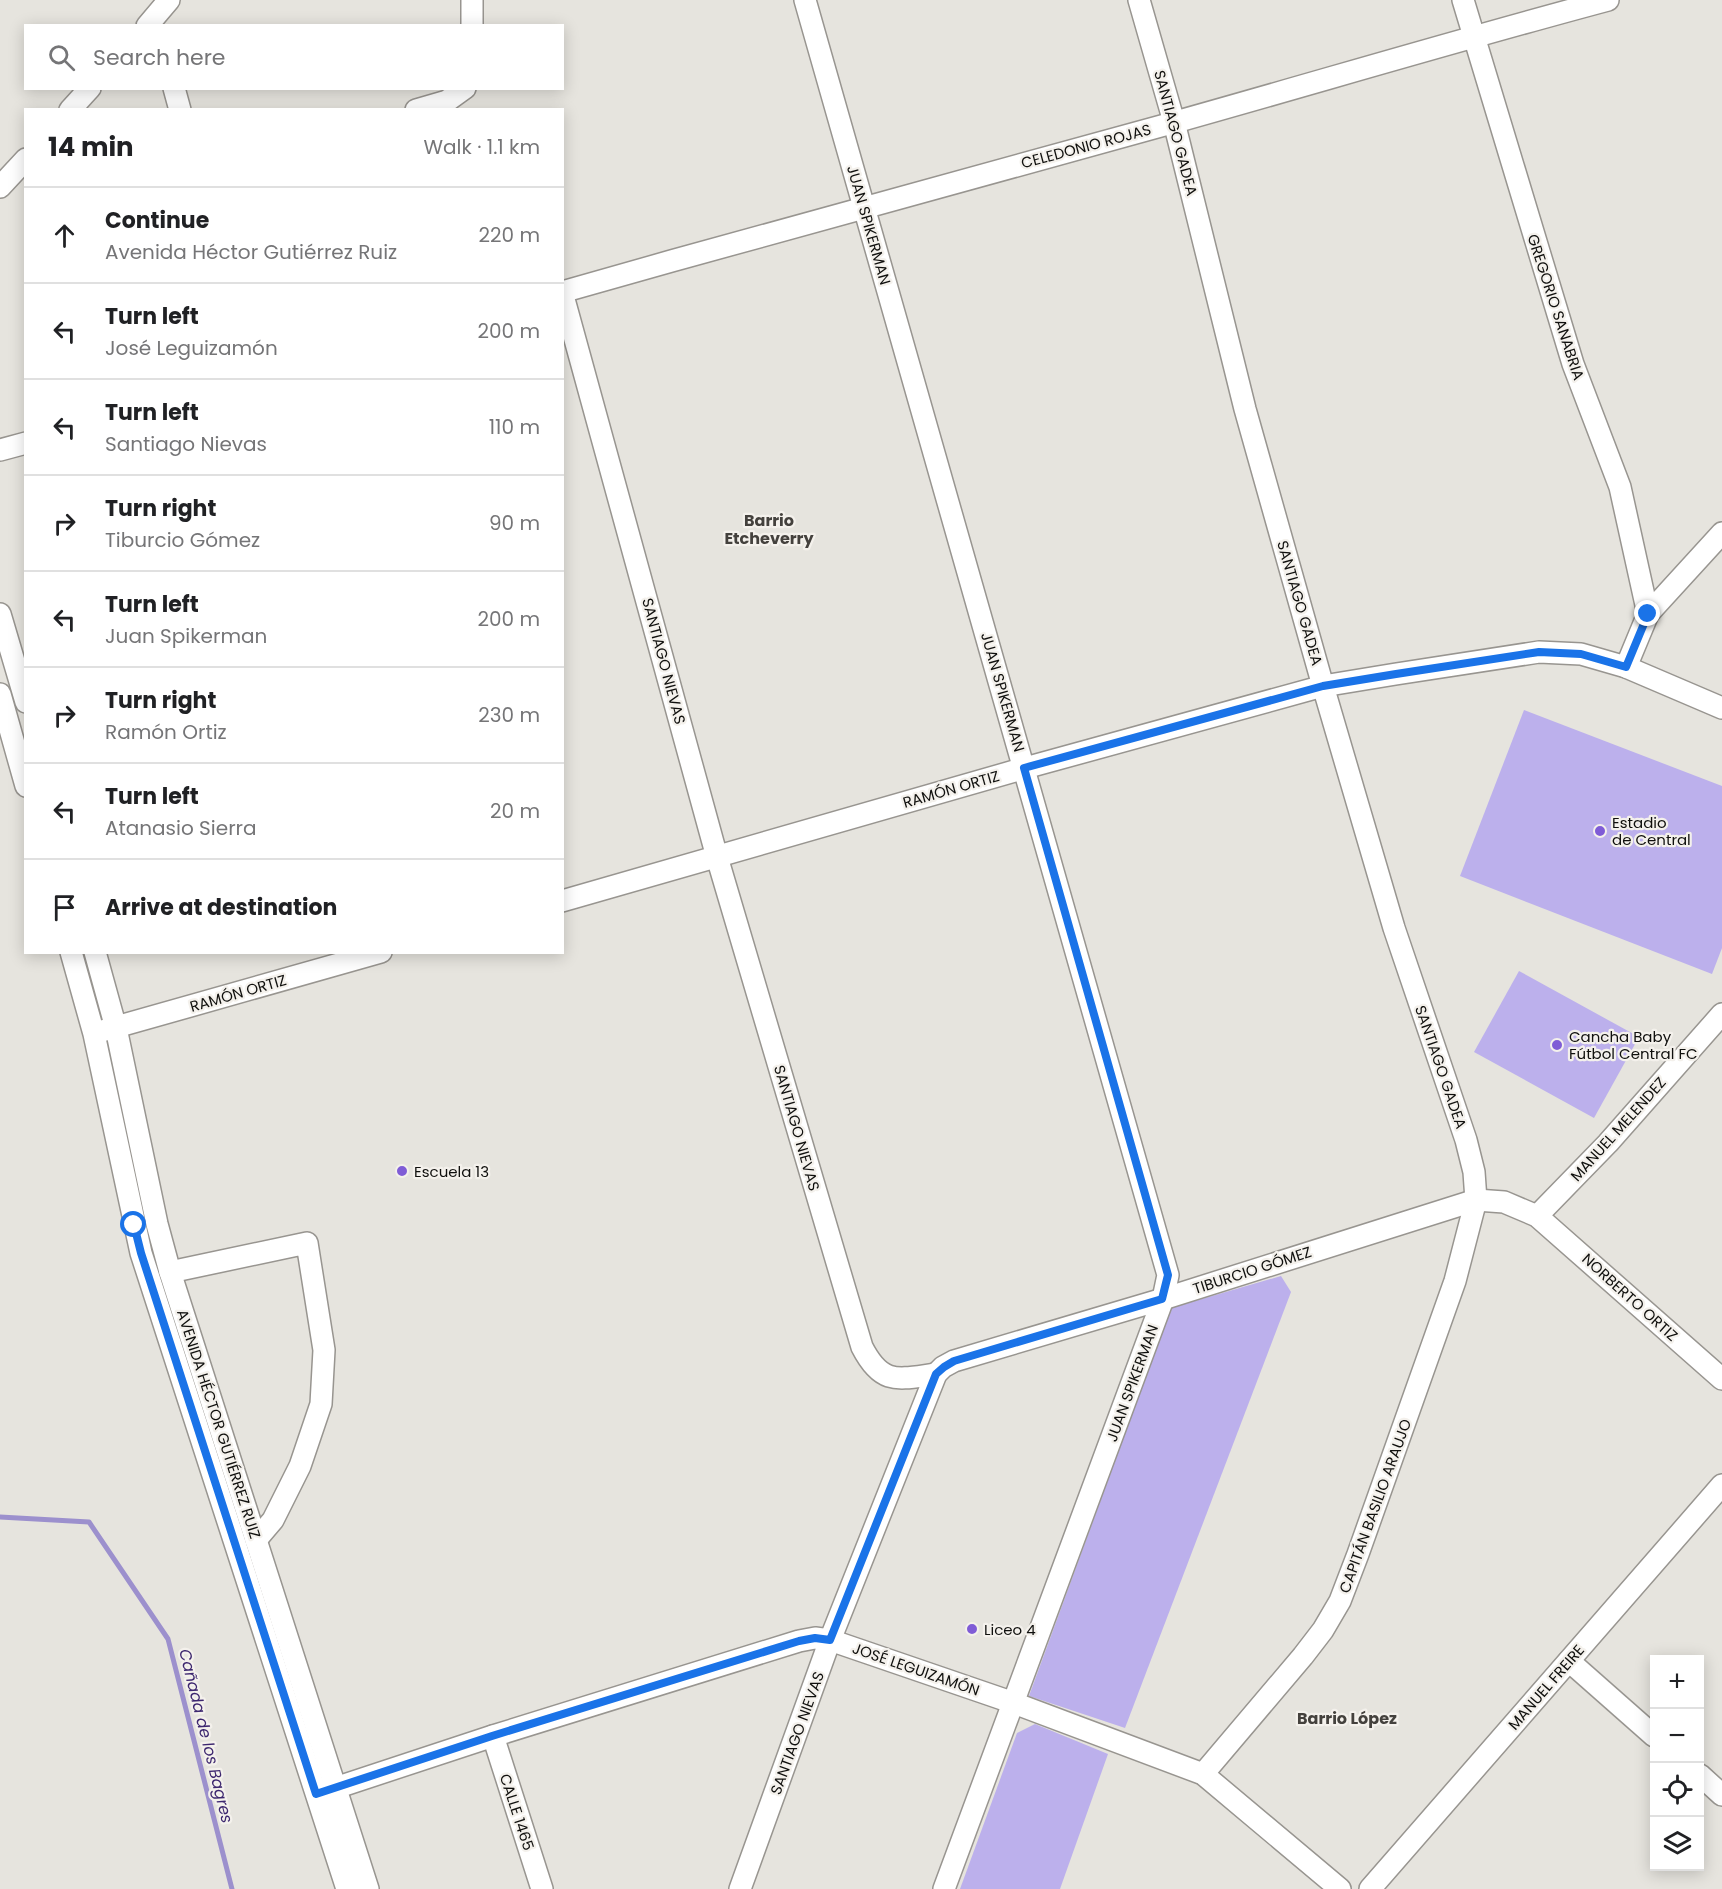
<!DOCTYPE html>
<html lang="en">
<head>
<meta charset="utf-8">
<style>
  body { margin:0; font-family:Poppins,sans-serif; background:#f2f2f2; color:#202124 }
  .controls { position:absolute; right:18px; bottom:18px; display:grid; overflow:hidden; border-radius:0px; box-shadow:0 3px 15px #0003 }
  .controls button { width:54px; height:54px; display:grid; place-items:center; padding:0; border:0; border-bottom:2px solid #e0e0e0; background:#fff; color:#202124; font:30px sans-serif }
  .stop { position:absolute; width:18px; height:18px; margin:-14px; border:4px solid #1a73e8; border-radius:50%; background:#fff }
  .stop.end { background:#1a73e8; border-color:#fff; box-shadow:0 2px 6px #0008 }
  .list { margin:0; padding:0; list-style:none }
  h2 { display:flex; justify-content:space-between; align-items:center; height:78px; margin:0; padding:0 24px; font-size:26px }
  h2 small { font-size:20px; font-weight:400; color:#757577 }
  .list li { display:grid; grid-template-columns:39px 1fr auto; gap:18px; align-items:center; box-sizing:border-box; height:96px; padding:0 24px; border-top:2px solid #e0e0e0 }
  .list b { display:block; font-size:22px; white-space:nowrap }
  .list p { margin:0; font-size:20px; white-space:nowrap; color:#757577 }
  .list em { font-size:20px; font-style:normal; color:#757577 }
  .icon { flex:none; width:33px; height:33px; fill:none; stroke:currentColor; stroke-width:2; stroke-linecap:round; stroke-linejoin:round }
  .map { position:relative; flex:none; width:1722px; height:1889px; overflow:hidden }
  .search { position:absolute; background:#fff; box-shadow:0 3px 15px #0003; left:24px; top:24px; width:540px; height:66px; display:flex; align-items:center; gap:15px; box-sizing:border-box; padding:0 21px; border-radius:0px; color:#757577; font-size:22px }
  .panel { position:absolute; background:#fff; box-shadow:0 3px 15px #0003; left:24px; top:108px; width:540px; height:846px; border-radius:0px }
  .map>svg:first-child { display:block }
</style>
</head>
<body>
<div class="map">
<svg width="1722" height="1889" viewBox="0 0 1722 1889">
  <rect width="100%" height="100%" fill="#e6e4de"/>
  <g fill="#bcb0ec">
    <polygon points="1524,710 1722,786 1722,948 1712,974 1460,876"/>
    <polygon points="1519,971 1639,1037 1594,1118 1474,1052"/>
    <polygon points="1281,1276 1291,1292 1125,1728 1029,1696 1171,1308"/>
    <polygon points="1035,1724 1108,1754 1060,1889 960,1889 1017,1733"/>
  </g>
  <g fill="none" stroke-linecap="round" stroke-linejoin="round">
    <polyline stroke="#9c90cd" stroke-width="5" points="0,1517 89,1522 168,1639 232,1889"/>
    <g stroke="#989590" stroke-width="24">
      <g id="minor">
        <polyline points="805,0 1168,1275 1163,1299 944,1889"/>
        <polyline points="1139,0 1174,122 1245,409 1323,686 1394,928 1466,1140 1474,1172 1476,1200 1455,1281 1358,1554 1340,1601 1323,1630 1303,1656 1203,1774"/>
        <polyline points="1463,0 1573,364 1620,487 1648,614"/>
        <polyline points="147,26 169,0"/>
        <polyline points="472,26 472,0"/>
        <polyline points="174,88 180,110"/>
        <polyline points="70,110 90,88"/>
        <polyline points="416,110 447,101 465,88"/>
        <polyline points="0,187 26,159"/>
        <path d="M562,292L717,857L862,1347C882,1386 898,1379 936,1374"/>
        <path d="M562,292C765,234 969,179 1172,123C1318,82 1462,39 1608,0"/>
        <polyline points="0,450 26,443"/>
        <polyline points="0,614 26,702"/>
        <polyline points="1626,667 1648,614 1722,533"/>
        <polyline points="0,694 26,786"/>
        <polyline points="562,901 1025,768 1323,686 1396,674 1539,652 1581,654 1626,667 1722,708"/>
        <polyline points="71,952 94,1034 141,1253 347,1889"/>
        <polyline points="95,952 116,1028 157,1224 170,1272 368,1889"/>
        <polyline points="102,1031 381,952"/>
        <polyline points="1537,1216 1608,1143 1722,1014"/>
        <polyline points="170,1272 307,1243 324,1350 321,1404 300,1466 273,1520 256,1540"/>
        <polyline points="1569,1661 1654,1736"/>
        <polyline points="493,1736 542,1889"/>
        <polyline points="1700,1775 1722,1795"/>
        <polyline points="317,1794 493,1736 799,1641 815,1638 830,1640 1014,1703 1203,1774 1340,1889"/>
        <polyline points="740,1889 830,1640 936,1374 943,1367 954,1361 1163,1299 1476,1200 1504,1202 1537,1216 1722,1379"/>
        <polyline points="1370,1889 1722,1485"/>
      </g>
    </g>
    <use href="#minor" stroke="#fff" stroke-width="21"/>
  </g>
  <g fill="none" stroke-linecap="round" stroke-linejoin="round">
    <polyline stroke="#1a73e8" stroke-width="8" points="134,1225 141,1253 316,1794 492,1736 799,1641 815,1638 830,1640 936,1374 944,1367 954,1361 1162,1299 1168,1275 1024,768 1323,686 1396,674 1539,652 1581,654 1626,667 1648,614"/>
  </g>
  <g fill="#7f5cd6" stroke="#f4f1ec" stroke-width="2">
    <circle cx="1600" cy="831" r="6"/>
    <circle cx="1557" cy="1045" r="6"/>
    <circle cx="402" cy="1171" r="6"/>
    <circle cx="972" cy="1629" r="6"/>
  </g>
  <g text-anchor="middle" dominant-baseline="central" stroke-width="4.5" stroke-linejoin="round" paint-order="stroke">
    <g font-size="15" fill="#10100e" stroke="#f4f1ec">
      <text transform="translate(1176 133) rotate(75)">SANTIAGO GADEA</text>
      <text transform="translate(1086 146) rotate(-15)">CELEDONIO ROJAS</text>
      <text transform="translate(869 225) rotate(74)">JUAN SPIKERMAN</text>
      <text transform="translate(1556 307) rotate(72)">GREGORIO SANABRIA</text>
      <text transform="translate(1300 603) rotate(74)">SANTIAGO GADEA</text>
      <text transform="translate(664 661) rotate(75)">SANTIAGO NIEVAS</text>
      <text transform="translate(1003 692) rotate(74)">JUAN SPIKERMAN</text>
      <text transform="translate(951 789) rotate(-16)">RAMÓN ORTIZ</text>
      <text transform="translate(238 993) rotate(-16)">RAMÓN ORTIZ</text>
      <text transform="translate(1441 1067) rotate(71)">SANTIAGO GADEA</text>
      <text transform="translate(797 1128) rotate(74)">SANTIAGO NIEVAS</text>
      <text transform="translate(1618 1129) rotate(-48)">MANUEL MELENDEZ</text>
      <text transform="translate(1252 1270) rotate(-18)">TIBURCIO GÓMEZ</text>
      <text transform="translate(1630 1297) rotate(42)">NORBERTO ORTIZ</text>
      <text transform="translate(1132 1383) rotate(-70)">JUAN SPIKERMAN</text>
      <text transform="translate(219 1424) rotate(72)">AVENIDA HÉCTOR GUTIÉRREZ RUIZ</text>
      <text transform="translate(1375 1506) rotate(-70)">CAPITÁN BASILIO ARAUJO</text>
      <text transform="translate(916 1669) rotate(19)">JOSÉ LEGUIZAMÓN</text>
      <text transform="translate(1546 1687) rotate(-49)">MANUEL FREIRE</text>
      <text transform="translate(797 1733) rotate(-70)">SANTIAGO NIEVAS</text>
      <text transform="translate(517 1812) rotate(72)">CALLE 1465</text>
    </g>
    <g font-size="15" fill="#10100e" stroke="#f4f1ec" text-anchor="start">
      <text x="1612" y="822">Estadio<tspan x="1612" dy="17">de Central</tspan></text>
      <text x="1569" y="1036">Cancha Baby<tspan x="1569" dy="17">Fútbol Central FC</tspan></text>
      <text x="414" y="1171">Escuela 13</text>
      <text x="984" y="1629">Liceo 4</text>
    </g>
    <g font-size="16" font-weight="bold" fill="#44413d" stroke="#f4f1ec">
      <text x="769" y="520">Barrio<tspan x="769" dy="18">Etcheverry</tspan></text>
      <text x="1347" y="1718">Barrio López</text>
    </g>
    <g font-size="16" font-style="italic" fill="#3d276f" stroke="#f4f1ec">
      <text transform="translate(206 1736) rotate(76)">Cañada de los Bagres</text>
    </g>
  </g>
</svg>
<div class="controls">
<button>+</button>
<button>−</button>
<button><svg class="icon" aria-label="locate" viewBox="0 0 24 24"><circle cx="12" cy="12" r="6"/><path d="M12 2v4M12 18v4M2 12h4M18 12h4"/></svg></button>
<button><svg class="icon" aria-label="layers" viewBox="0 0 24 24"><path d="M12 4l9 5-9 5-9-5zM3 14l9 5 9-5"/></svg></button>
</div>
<div class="stop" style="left:134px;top:1225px"></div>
<div class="stop end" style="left:1648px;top:614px"></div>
<div class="search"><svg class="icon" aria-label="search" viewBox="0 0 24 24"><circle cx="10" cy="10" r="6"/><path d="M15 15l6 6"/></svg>Search here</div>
<section class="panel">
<h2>14 min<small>Walk · 1.1 km</small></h2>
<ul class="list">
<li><svg class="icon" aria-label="ahead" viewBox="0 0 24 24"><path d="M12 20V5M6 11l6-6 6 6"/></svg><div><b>Continue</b><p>Avenida Héctor Gutiérrez Ruiz</p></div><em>220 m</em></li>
<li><svg class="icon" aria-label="left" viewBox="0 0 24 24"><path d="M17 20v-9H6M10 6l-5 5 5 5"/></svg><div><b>Turn left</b><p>José Leguizamón</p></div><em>200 m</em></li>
<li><svg class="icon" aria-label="left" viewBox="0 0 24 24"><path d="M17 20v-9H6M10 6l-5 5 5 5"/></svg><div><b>Turn left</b><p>Santiago Nievas</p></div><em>110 m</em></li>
<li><svg class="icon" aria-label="right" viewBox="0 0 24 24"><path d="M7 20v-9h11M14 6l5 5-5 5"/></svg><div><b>Turn right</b><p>Tiburcio Gómez</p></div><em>90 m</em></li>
<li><svg class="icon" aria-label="left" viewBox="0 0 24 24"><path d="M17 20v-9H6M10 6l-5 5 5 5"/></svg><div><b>Turn left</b><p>Juan Spikerman</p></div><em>200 m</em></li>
<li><svg class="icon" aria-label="right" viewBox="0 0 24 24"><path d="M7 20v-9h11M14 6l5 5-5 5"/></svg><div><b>Turn right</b><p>Ramón Ortiz</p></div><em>230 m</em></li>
<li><svg class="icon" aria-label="left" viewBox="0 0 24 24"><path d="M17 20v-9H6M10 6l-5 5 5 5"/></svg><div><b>Turn left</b><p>Atanasio Sierra</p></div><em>20 m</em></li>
<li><svg class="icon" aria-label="arrive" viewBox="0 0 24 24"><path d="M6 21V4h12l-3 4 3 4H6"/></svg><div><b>Arrive at destination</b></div></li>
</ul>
</section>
</div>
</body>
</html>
